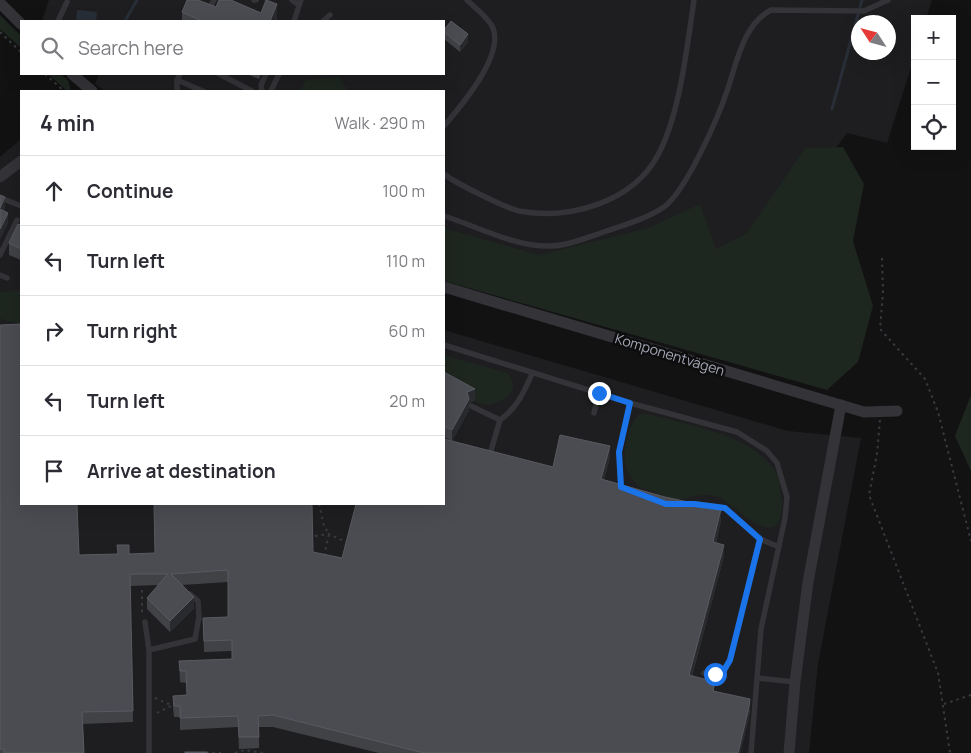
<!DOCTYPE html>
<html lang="en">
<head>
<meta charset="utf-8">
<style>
  body { margin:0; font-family:Manrope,sans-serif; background:#f2f2f3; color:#2b2b33 }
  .controls { position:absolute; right:15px; top:15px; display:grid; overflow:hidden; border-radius:0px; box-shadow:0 5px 20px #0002 }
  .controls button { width:45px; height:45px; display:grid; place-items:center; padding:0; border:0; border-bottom:1px solid #e1e1e2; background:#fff; color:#2b2b33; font:25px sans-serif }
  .compass { position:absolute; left:851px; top:15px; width:45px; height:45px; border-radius:50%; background:#fff; box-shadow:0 5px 20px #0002; rotate:306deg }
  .stop { position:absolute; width:15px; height:15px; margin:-11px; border:4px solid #1a73e8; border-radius:50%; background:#fff }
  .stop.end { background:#1a73e8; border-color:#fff; box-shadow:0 1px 5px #0008 }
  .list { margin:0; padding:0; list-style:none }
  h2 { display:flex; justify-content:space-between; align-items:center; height:65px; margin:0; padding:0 20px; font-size:21px }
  h2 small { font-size:16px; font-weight:400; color:#7c7c81 }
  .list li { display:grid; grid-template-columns:32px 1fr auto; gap:15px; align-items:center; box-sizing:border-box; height:70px; padding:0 20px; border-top:1px solid #e1e1e2 }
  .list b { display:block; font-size:19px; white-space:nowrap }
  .list em { font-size:16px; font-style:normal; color:#7c7c81 }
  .icon { flex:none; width:28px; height:28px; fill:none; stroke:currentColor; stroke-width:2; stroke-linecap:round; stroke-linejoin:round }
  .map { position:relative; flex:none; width:971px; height:753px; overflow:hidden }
  .search { position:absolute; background:#fff; box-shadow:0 5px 20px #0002; left:20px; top:20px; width:425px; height:55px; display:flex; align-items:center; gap:12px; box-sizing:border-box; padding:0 18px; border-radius:0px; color:#7c7c81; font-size:19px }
  .panel { position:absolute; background:#fff; box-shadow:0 5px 20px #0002; left:20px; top:90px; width:425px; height:415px; border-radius:0px }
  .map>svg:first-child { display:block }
</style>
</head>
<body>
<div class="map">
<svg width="971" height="753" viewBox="0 0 971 753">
  <rect width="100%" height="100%" fill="#121213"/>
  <g fill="#1e1e20" fill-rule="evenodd">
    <path d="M49,0H932L926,19H915V55L887,143L847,133L785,217L724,257L444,277V91H105L95,84L99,74H444V21H42ZM858,22H888V52H858Z"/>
    <polygon points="21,139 21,504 444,504 444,330 788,431 861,438 818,664 809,753 0,753 0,157"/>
  </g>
  <g fill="#1e2620">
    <polygon points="0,15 21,36 21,48 0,29"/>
    <polygon points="48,74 61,74 68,80 71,91 67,91"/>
    <polygon points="339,77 348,91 299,91 306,80"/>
    <polygon points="843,147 864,184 853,241 873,306 858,362 827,390 444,281 444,228 539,255 648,228 700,204 716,249 747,233 805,148"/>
    <polygon points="21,290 21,324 0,319 0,292"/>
    <path d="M444,355L507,373C527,393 494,408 482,404C469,399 456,389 444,382Z"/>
    <polygon points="971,395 971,471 955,436"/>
    <path d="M643,413C683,424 752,433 775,471C781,481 781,493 782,504C782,512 781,524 773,527C756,532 733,504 718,497C698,490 687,501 673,499C665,498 660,494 652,491C649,489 645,490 641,488C629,481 622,462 625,448C628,435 631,418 643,413Z"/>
  </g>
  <polygon fill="#282e37" points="77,10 97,12 96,21 76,21"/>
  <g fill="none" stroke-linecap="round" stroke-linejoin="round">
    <g stroke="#282e37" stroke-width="3">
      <polyline points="125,21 137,0"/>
      <polyline points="832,109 862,0"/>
    </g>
    <g stroke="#393a3f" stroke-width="2" stroke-dasharray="2.5 4" stroke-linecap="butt">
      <polyline points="0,32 21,52"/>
      <polyline points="45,74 64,91"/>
      <polyline points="882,258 883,292 880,329 925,379 938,412 971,541"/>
      <polyline points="880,420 877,454 869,495 938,673 950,753"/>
      <polyline points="319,504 324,526 329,534 324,556"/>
      <polyline points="315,536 329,534 346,542"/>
      <polyline points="142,590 142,615"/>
      <polyline points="155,698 171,705"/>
      <polyline points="944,704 971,695"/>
      <polyline points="157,713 175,704"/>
      <polyline points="206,753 221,753"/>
      <polyline points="235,753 245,750 263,753"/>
    </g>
    <g stroke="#333338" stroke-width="5.5">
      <polyline points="254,0 256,0"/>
      <polyline points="292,0 299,5"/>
      <polyline points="208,11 214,0"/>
      <polyline points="58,21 67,2"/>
      <polyline points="294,21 301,0"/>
      <polyline points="323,21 330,15"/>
      <polyline points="219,74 252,91"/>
      <polyline points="177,80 203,91"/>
      <polyline points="177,91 177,80 180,74"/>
      <polyline points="262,91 261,85 266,74"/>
      <polyline points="271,91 279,74"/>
      <path d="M444,126C461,106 504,56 493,28C489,18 475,8 467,0"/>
      <path d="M444,174C455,183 506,208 519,211C569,220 632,203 658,155C680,114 687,47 694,0"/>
      <polyline points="1,198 21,206"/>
      <path d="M444,216C476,226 511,245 545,246C565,247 586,238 604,232C624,225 646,219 664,207C686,191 718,118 727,91C737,62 743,25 771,10L864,11L888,0"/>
      <polyline points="0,255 17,220"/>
      <polyline points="0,275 7,278"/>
      <polyline points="444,345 630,403 737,432 767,451 777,463 787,497 785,518 761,629 751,753"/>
      <path d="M471,406L500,420C517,408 524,392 532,374"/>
      <polyline points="594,413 599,393"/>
      <polyline points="490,454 500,420"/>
      <polyline points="626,489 621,487 619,452 630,403"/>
      <polyline points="697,504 725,508 760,539 779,547"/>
      <polyline points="145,622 149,650 149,753"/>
      <polyline points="149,650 195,639 199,617 198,601 190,594"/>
      <polyline points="704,673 715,674 723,672 730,660 760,539"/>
      <polyline points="757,678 795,682"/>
    </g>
    <g stroke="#333338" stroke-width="11">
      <polyline points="0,3 21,24"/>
      <polyline points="72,74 92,91"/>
      <polyline points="0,177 21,161"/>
      <polyline points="444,287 864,412 897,411"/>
      <polyline points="789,753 795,682 808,582 841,405"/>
    </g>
  </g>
  <g fill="#404246">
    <polygon points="233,0 233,1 261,13 277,19 276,21 182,21 182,12 216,7"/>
    <polygon points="444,30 468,42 460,52 444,39"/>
    <polygon points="247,74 261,74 259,79"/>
    <polygon points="21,225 21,260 9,255 9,243"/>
    <polygon points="0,325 79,555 313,552 342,558 553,467 610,457 604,480 721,520 716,543 724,556 692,676 715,691 750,711 749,718 740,753 379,753 273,727 259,727 259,748 239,749 238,727 180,730 180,717 174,717 173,707 173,696 187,695 186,683 180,682 179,661 232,659 232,651 204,652 203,618 228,617 228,582 182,585 194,608 170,632 147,609 147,598 158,585 130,586 133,722 83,724 84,753 0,753"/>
    <polygon points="444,372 475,400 469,403 469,410 452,441 444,437"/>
  </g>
  <g fill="#292a2d">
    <polygon points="277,4 277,19 276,21 270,21"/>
    <polygon points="468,34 468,42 460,52 460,45"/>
    <polygon points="5,197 5,209 0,219 0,208"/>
    <polygon points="8,213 8,224 0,240 0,229"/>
    <polygon points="475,389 475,400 469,403 469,410 452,441 452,430 467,392"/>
    <polygon points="610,446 610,457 601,491 601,479"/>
    <polygon points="721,509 721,520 713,554 713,542"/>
    <polygon points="724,545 724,556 689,686 689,675"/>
    <polygon points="194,597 194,608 170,632 170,621"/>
    <polygon points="750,699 749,718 740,753 738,753"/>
  </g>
  <g fill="#4b4c52" stroke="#595a61">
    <polygon points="187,0 198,0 216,7 219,0 231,0 261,13 266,0 277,4 270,21 202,21 182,12"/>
    <polygon points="451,21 468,34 460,45 444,32 444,30"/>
    <polygon points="0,195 5,197 0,208"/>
    <polygon points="0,209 8,213 0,229"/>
    <polygon points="18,224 21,225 21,249 9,243"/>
    <polygon points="21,324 21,504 77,504 79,555 118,554 117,545 129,545 129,554 155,553 154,504 312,504 313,552 342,558 356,504 444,504 444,439 553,467 560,435 610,446 601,479 665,497 721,509 713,542 724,545 689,675 715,682 713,691 750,699 749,707 738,753 424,753 273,715 258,716 259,737 239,737 238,716 180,718 180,706 174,706 173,696 187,695 186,671 180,671 179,661 232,659 232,640 204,641 203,618 228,617 228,570 171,574 194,597 170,621 147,598 168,574 130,574 133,711 82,712 84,753 4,753 4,749 0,749 0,325"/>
    <polygon points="444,372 475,389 467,392 469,399 452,430 444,426"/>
    <rect x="185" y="752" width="22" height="1"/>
  </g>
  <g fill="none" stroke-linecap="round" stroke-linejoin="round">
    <polyline stroke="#1a73e8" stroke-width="6" points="599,393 630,403 619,452 621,487 666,504 694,504 725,508 760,539 730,660 723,672 715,674"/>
  </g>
  <g text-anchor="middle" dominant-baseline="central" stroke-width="5" stroke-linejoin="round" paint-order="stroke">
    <g font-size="14" fill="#a3a6b4" stroke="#0d0d0e">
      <text transform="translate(670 354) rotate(17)">Komponentvägen</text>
    </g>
  </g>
</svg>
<div class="controls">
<button>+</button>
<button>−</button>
<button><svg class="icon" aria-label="locate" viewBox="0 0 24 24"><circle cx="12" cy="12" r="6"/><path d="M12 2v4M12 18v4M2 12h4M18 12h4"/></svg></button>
</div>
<svg class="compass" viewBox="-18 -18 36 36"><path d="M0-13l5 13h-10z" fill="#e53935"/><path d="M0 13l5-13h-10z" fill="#7c7c81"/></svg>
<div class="stop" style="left:715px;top:674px"></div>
<div class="stop end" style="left:599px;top:393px"></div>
<div class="search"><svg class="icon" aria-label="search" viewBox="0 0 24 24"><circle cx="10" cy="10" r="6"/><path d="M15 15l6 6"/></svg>Search here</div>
<section class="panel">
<h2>4 min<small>Walk · 290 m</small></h2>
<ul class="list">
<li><svg class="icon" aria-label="ahead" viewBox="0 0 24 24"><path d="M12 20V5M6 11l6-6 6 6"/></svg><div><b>Continue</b></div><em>100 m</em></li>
<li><svg class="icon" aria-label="left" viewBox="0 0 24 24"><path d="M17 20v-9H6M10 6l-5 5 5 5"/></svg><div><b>Turn left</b></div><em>110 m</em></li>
<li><svg class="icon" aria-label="right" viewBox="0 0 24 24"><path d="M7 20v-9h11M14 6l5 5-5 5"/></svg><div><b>Turn right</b></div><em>60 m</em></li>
<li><svg class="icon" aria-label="left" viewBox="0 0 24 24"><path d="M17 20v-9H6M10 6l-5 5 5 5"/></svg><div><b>Turn left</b></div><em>20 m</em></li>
<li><svg class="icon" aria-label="arrive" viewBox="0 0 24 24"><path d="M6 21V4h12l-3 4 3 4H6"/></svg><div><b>Arrive at destination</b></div></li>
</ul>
</section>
</div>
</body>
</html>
